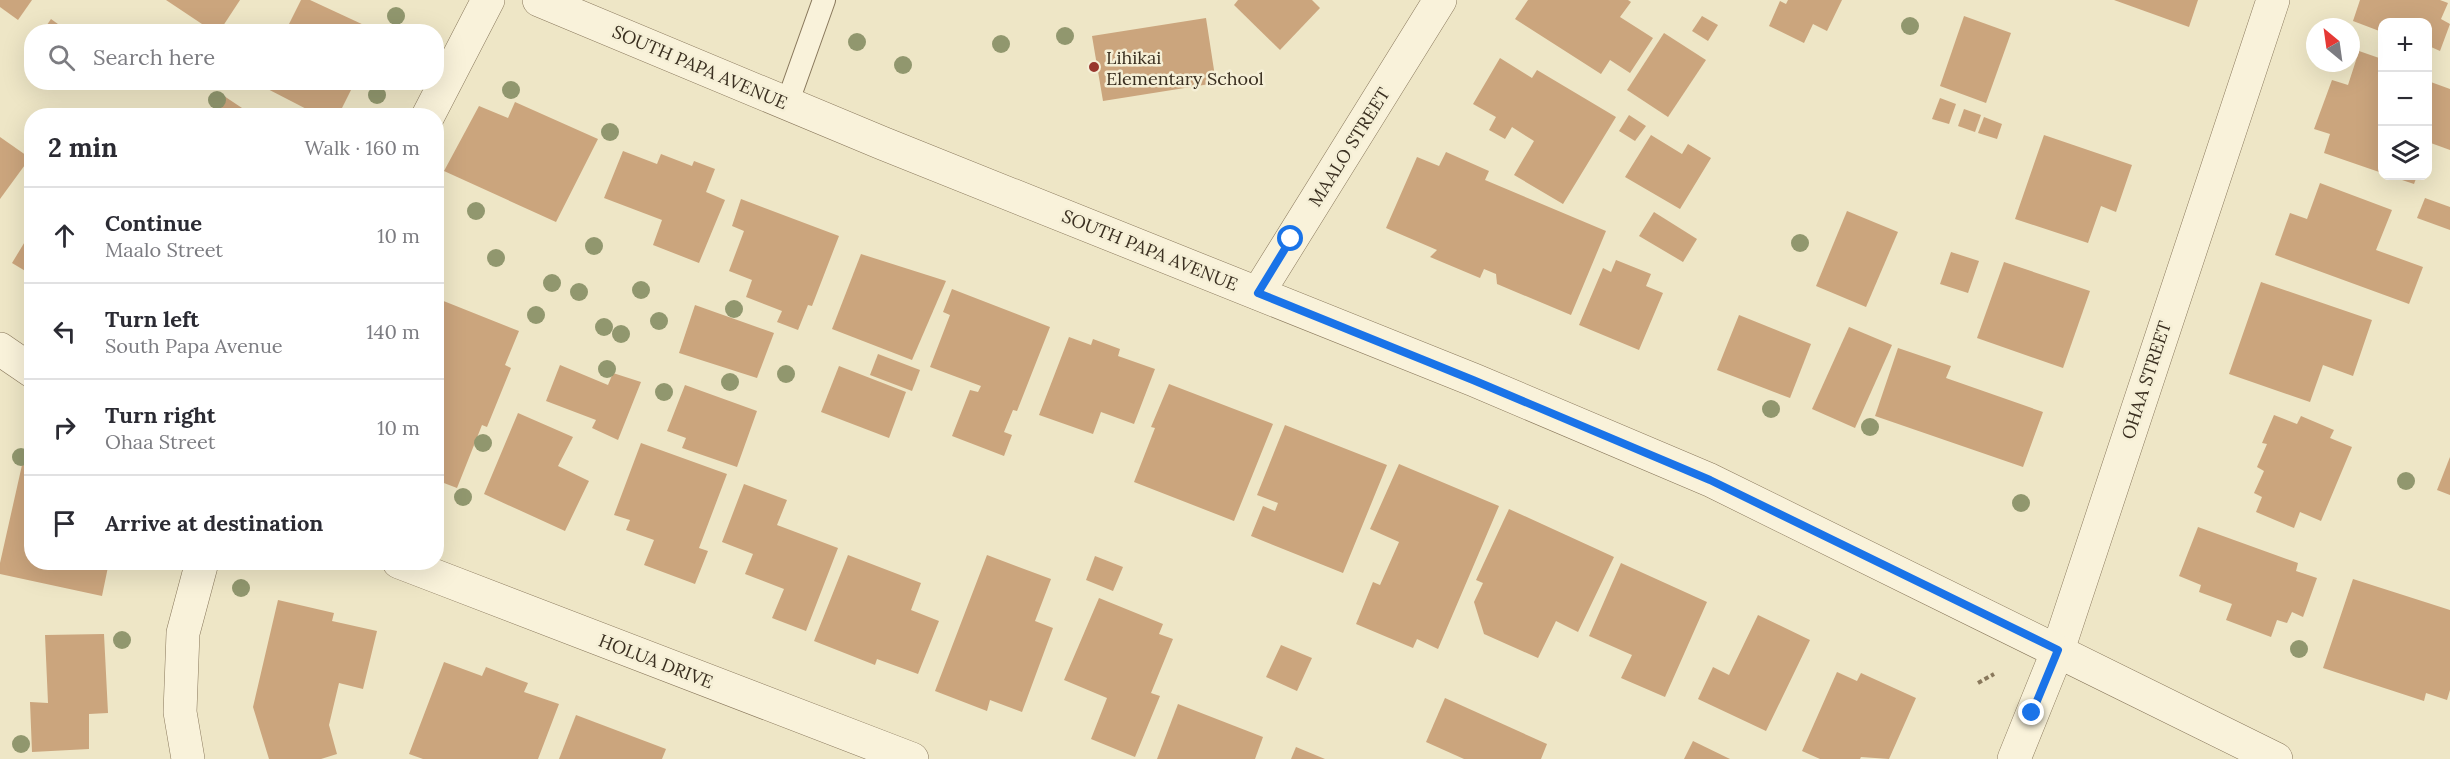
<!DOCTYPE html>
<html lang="en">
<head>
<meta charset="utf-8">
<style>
  body { margin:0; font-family:Lora,serif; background:#f2f2f3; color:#2b2b33 }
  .controls { position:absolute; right:18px; top:18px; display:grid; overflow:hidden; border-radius:12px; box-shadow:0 6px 24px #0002 }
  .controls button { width:54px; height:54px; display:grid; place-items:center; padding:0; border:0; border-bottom:2px solid #e1e1e2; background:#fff; color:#2b2b33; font:30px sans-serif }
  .compass { position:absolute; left:2306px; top:18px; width:54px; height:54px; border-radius:50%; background:#fff; box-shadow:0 6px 24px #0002; rotate:331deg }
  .stop { position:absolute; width:18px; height:18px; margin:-14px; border:4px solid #1a73e8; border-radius:50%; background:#fff }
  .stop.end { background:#1a73e8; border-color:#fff; box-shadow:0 2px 6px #0008 }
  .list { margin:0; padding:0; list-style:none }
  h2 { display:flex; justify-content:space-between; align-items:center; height:78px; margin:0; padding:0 24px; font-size:26px }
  h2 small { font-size:20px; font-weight:400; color:#7c7c81 }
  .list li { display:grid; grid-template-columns:39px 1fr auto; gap:18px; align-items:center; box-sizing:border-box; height:96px; padding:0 24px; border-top:2px solid #e1e1e2 }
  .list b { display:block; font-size:22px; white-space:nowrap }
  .list p { margin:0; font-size:20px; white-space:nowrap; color:#7c7c81 }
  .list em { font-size:20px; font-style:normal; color:#7c7c81 }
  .icon { flex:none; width:33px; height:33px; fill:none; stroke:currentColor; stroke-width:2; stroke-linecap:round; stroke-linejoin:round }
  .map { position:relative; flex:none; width:2450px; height:759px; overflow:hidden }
  .search { position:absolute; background:#fff; box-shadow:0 6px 24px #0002; left:24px; top:24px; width:420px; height:66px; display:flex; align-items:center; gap:15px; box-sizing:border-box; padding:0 21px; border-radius:24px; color:#7c7c81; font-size:22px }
  .panel { position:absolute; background:#fff; box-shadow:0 6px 24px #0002; left:24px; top:108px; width:420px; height:462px; border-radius:24px }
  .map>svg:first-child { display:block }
</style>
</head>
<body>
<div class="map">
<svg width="2450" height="759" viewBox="0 0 2450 759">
  <rect width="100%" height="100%" fill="#eee6c6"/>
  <g fill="#cba57d">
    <polygon points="0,0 32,0 18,20 0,7"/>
    <polygon points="166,0 240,0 219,32 214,32"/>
    <polygon points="301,0 310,0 379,32 285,32"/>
    <polygon points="1238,0 1312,0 1320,8 1280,50 1234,5"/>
    <polygon points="1528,0 1628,0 1631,2 1620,17 1653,38 1630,73 1610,60 1601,74 1515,19"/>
    <polygon points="1788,0 1842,0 1827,31 1813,24 1804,43 1769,26 1780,1 1786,4"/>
    <polygon points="2114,0 2198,0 2189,27"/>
    <polygon points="2360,0 2440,0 2448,3 2441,19 2450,24 2440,51 2431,47 2428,52 2428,22 2382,22 2382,32 2353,21"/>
    <polygon points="1702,16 1718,25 1708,41 1692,31"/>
    <polygon points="1964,16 2011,33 1986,103 1940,86"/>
    <polygon points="1206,18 1216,83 1103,101 1092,36"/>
    <polygon points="51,19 69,32 42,32"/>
    <polygon points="1664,33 1706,60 1668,117 1627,90"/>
    <polygon points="2359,51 2382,59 2382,173 2324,153 2330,134 2314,129 2332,80 2348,85"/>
    <polygon points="1500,58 1532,78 1537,70 1616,117 1563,204 1514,175 1534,141 1512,127 1505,139 1489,130 1496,117 1473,104"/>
    <polygon points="2428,81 2450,89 2450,150 2428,142"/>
    <polygon points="259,82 355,82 338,116 320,116 258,84"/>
    <polygon points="224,96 254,116 211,116"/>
    <polygon points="1940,98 1956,104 1949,124 1932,119"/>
    <polygon points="515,102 598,139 556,222 444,171 479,106 508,118"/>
    <polygon points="1964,109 1981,115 1975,132 1958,126"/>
    <polygon points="1629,115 1646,126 1635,141 1619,131"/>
    <polygon points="1984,117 2002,124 1997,139 1978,133"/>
    <polygon points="1651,135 1682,154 1688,144 1711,158 1680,209 1625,177"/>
    <polygon points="2044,135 2132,165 2116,212 2101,206 2088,243 2015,219"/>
    <polygon points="0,137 30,158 0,199"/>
    <polygon points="623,151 657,164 661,154 692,166 694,161 715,169 706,192 725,200 699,263 653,245 662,220 604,198"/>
    <polygon points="1446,152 1489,171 1485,180 1606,231 1571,315 1497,284 1496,274 1484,269 1480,278 1430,257 1437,250 1386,228 1417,157 1439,166"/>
    <polygon points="2390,176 2417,176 2414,184"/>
    <polygon points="2320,183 2392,210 2376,250 2423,267 2409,304 2275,255 2290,213 2307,219"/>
    <polygon points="2425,198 2450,207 2450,230 2417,218"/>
    <polygon points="741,199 839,236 812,306 808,305 798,330 777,322 782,311 746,297 752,280 729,271 744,231 732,226"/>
    <polygon points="1847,211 1898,232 1866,307 1816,286"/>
    <polygon points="1654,212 1697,239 1683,262 1639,236"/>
    <polygon points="32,230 32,275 12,263"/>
    <polygon points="1951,252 1979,261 1968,293 1940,284"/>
    <polygon points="861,254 946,281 912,360 832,329"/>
    <polygon points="1616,260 1651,274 1646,286 1663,293 1639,350 1579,325 1603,268 1611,272"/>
    <polygon points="2004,262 2090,291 2063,368 1977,338"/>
    <polygon points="2261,282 2372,320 2353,376 2323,365 2310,402 2229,374"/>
    <polygon points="952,289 1050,327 1017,411 1013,410 1004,432 1012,435 1004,456 952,436 970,390 978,392 981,386 930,367 950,315 943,312"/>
    <polygon points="436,298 519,331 505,365 511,368 487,427 482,425 457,488 436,480"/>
    <polygon points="695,305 774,333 757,378 679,353"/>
    <polygon points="1739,315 1811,344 1790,398 1717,370"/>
    <polygon points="1849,327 1892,345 1855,428 1812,409"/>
    <polygon points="1069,337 1091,345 1093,339 1120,349 1118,356 1155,369 1134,424 1101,412 1093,434 1039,415"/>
    <polygon points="1898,348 1951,366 1946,378 2043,412 2023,467 1875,416"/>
    <polygon points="878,354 920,370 912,391 870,375"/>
    <polygon points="560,365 608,385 613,373 641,382 618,440 592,428 596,420 546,401"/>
    <polygon points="839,366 906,392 889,438 821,412"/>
    <polygon points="1169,384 1273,424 1234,521 1134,482 1155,428 1151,427"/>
    <polygon points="685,385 757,411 737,467 682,448 686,438 667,431"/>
    <polygon points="518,413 573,437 558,466 589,481 565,531 484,494"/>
    <polygon points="2274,415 2297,424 2301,416 2334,430 2330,438 2352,447 2321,521 2300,512 2294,528 2256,512 2262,497 2254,493 2264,471 2257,467 2267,444 2262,443"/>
    <polygon points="1285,425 1387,465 1343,573 1251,536 1263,506 1275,511 1278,503 1257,495"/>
    <polygon points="641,443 727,474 699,548 708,551 695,584 644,565 654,540 626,530 630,520 614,515"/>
    <polygon points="2450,457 2450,495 2437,490"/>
    <polygon points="1399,464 1499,506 1438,649 1417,639 1413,648 1356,624 1373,582 1380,585 1399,542 1370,529"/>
    <polygon points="22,465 32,466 32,562 109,562 102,596 0,574 0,563"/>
    <polygon points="744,484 787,500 777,525 838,548 806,631 772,618 784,589 745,574 753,554 722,542"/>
    <polygon points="1509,509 1614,557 1578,632 1556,621 1538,658 1484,634 1474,602 1483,583 1476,580"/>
    <polygon points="2198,527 2298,563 2296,571 2317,578 2303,617 2292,612 2287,623 2277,620 2271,637 2226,620 2232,604 2199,592 2201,585 2179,576"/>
    <polygon points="848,555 921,583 911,610 939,621 918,674 877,659 875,665 814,641"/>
    <polygon points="987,555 1051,579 1035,621 1053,628 1022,712 990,700 987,711 935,691"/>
    <polygon points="1095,556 1123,567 1113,591 1086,580"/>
    <polygon points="1621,563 1707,602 1665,697 1621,678 1632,655 1589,636"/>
    <polygon points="2353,579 2450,610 2450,690 2447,700 2426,693 2424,701 2323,668"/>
    <polygon points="1099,598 1163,624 1159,634 1173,639 1151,693 1160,696 1135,757 1091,739 1107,698 1064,680"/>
    <polygon points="278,600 334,613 332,621 377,631 363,689 339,683 329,725 337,754 321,759 269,759 253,707"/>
    <polygon points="1758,615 1810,640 1766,731 1698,699 1713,667 1729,675"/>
    <polygon points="104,634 108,713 89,714 89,749 32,752 30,702 48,703 45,635"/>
    <polygon points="1281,645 1312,658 1297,691 1266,677"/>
    <polygon points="444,662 482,676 486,667 528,683 524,692 559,704 538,759 423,759 409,754"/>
    <polygon points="1837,672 1857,681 1861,673 1916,698 1889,759 1861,757 1860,759 1820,759 1802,751"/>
    <polygon points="1445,698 1547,744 1541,759 1464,759 1426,742"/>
    <polygon points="1178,704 1263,737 1255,759 1157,759"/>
    <polygon points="576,715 666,749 662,759 559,759"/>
    <polygon points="1693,741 1730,759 1684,759"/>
    <polygon points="1296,747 1325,759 1291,759"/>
  </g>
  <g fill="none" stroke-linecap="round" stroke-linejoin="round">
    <g stroke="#89785c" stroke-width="24">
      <polyline id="service" points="787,104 824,0"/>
    </g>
    <g stroke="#89785c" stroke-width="34">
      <g id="minor">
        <polyline points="428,116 488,0"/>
        <polyline points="1258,293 1440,0"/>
        <polyline points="0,349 32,371"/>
        <polyline points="399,562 912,759"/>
        <polyline points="188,759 180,712 183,633 202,562"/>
        <polyline points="2014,759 2058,650 2273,0"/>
      </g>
    </g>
    <g stroke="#89785c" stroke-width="34">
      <polyline id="tertiary" points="539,0 882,143 1474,380 1710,480 2276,759"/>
    </g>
    <polyline stroke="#89785c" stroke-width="4" stroke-dasharray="4.5 3" stroke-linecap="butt" points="1978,683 1994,674"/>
    <use href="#service" stroke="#f9f2da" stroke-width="22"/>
    <use href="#minor" stroke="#f9f2da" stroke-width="33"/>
    <use href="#tertiary" stroke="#f9f2da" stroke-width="33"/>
  </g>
  <g fill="#91976e">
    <circle cx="396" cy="16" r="9"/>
    <circle cx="1910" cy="26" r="9"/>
    <circle cx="1065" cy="36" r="9"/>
    <circle cx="857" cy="42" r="9"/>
    <circle cx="1001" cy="44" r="9"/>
    <circle cx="903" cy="65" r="9"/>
    <circle cx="511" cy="90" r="9"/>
    <circle cx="377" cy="95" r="9"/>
    <circle cx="217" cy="100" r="9"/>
    <circle cx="610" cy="132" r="9"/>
    <circle cx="476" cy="211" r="9"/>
    <circle cx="1800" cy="243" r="9"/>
    <circle cx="594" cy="246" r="9"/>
    <circle cx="496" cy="258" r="9"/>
    <circle cx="552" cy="283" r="9"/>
    <circle cx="641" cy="290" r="9"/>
    <circle cx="579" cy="292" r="9"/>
    <circle cx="734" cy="309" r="9"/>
    <circle cx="536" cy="315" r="9"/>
    <circle cx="659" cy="321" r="9"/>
    <circle cx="604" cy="327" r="9"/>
    <circle cx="621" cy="334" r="9"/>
    <circle cx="607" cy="369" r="9"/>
    <circle cx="786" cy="374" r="9"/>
    <circle cx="730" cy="382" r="9"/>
    <circle cx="664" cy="392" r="9"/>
    <circle cx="1771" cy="409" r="9"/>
    <circle cx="1870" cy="427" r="9"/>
    <circle cx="483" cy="443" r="9"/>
    <circle cx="21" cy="457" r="9"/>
    <circle cx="2406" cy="481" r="9"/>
    <circle cx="463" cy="497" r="9"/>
    <circle cx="2021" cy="503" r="9"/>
    <circle cx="241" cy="588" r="9"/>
    <circle cx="122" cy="640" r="9"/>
    <circle cx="2299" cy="649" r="9"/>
    <circle cx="21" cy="744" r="9"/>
  </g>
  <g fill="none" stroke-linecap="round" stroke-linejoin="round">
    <polyline stroke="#1a73e8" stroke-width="8" points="1291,239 1258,293 1473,380 1710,480 2058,650 2032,713"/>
  </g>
  <circle fill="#98362d" stroke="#f5efd6" stroke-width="2" cx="1094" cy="67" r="6"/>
  <g text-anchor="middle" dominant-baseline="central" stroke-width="5" stroke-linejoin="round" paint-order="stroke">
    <g font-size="18" fill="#3a2f20" stroke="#f5efd6" text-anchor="start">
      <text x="1106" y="57">Lihikai<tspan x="1106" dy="21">Elementary School</tspan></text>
    </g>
    <g font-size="18" fill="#3a2f20" stroke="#f5efd6">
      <text transform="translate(700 67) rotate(23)">SOUTH PAPA AVENUE</text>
      <text transform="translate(1349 147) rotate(-58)">MAALO STREET</text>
      <text transform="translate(1150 250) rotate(22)">SOUTH PAPA AVENUE</text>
      <text transform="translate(2146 380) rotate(-72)">OHAA STREET</text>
      <text transform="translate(656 661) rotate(21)">HOLUA DRIVE</text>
    </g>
  </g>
</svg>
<div class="controls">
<button>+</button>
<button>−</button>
<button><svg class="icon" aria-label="layers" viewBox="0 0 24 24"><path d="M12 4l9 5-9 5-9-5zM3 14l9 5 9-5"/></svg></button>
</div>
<svg class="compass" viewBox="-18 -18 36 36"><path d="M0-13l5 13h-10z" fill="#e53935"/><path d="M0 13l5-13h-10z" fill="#7c7c81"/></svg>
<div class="stop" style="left:1291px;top:239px"></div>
<div class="stop end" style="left:2032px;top:713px"></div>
<div class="search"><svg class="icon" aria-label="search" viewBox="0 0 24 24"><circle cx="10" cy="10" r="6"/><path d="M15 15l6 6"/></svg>Search here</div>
<section class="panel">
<h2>2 min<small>Walk · 160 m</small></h2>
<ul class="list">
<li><svg class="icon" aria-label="ahead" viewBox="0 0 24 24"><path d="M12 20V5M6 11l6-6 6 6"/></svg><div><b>Continue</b><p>Maalo Street</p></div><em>10 m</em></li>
<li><svg class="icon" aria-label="left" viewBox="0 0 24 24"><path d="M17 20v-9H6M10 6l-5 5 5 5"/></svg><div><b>Turn left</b><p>South Papa Avenue</p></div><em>140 m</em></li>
<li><svg class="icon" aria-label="right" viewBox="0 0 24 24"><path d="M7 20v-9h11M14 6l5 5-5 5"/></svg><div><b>Turn right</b><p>Ohaa Street</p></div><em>10 m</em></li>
<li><svg class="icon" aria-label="arrive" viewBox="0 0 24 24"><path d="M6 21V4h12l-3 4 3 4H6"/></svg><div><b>Arrive at destination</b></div></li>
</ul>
</section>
</div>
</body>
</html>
